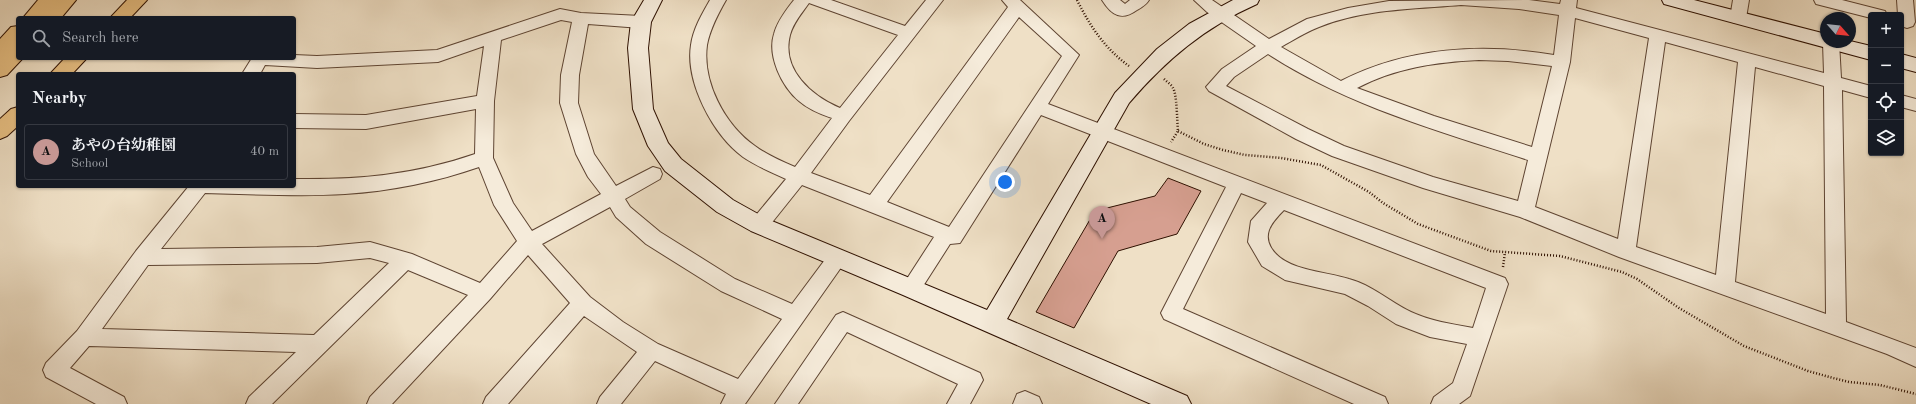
<!DOCTYPE html>
<html lang="en">
<head>
<meta charset="utf-8">
<style>
  body { margin:0; font-family:"Old Standard TT","Noto Serif JP",serif; background:#242831; color:#f1f3f6 }
  .controls { position:absolute; right:12px; top:12px; display:grid; overflow:hidden; border-radius:4px; box-shadow:0 1px 3px #0004 }
  .controls button { width:36px; height:36px; display:grid; place-items:center; padding:0; border:0; border-bottom:1px solid #363941; background:#171b24; color:#f1f3f6; font:20px sans-serif }
  .compass { position:absolute; left:1820px; top:12px; width:36px; height:36px; border-radius:50%; background:#171b24; box-shadow:0 1px 3px #0004; rotate:117deg }
  .you { position:absolute; left:1005px; top:182px; width:14px; height:14px; margin:-10px; border:3px solid #fff; border-radius:50%; background:#1a73e8; box-shadow:0 0 0 6px #1a73e833 }
  .badge { display:grid; place-items:center; width:26px; height:26px; border-radius:50%; background:#c59692; color:#111; font-size:13px; font-weight:700 }
  .pin { position:absolute; translate:-50% -33px; filter:drop-shadow(0 1px 2px #0008) }
  .pin::after { content:''; position:absolute; top:21px; width:14px; height:12px; background:inherit; clip-path:polygon(0 0,100% 0,50% 100%) }
  .list { margin:0; padding:0; list-style:none }
  h2 { display:flex; justify-content:space-between; align-items:center; height:52px; margin:0; padding:0 16px; font-size:17px }
  h2 small { font-size:13px; font-weight:400; color:#9ea1a6 }
  .list li { display:grid; grid-template-columns:26px 1fr auto; gap:12px; align-items:center; box-sizing:border-box; height:56px; margin:0 8px 8px; padding:0 8px; border:1px solid #363941; border-radius:4px }
  .list b { display:block; font-size:15px; white-space:nowrap }
  .list p { margin:0; font-size:13px; white-space:nowrap; color:#9ea1a6 }
  .list em { font-size:13px; font-style:normal; color:#9ea1a6 }
  .icon { flex:none; width:22px; height:22px; fill:none; stroke:currentColor; stroke-width:2; stroke-linecap:round; stroke-linejoin:round }
  .map { position:relative; flex:none; width:1916px; height:404px; overflow:hidden }
  .search { position:absolute; background:#171b24; box-shadow:0 1px 3px #0004; left:16px; top:16px; width:280px; height:44px; display:flex; align-items:center; gap:10px; box-sizing:border-box; padding:0 14px; border-radius:4px; color:#9ea1a6; font-size:15px }
  .panel { position:absolute; background:#171b24; box-shadow:0 1px 3px #0004; left:16px; top:72px; width:280px; height:116px; border-radius:4px }
  .map>svg:first-child { display:block }
</style>
</head>
<body>
<div class="map">
<svg width="1916" height="404" viewBox="0 0 1916 404">
  <rect width="100%" height="100%" fill="#efe0c6"/>
  <filter id="stains"><feTurbulence type="fractalNoise" baseFrequency=".005" numOctaves="4"/><feColorMatrix values="0 0 0 0 .2 0 0 0 0 .09 0 0 0 0 .02 0 0 0 .5 -.17"/></filter>
  <radialGradient id="worn" r=".72"><stop offset=".6" stop-color="#630" stop-opacity="0"/><stop offset="1" stop-color="#630" stop-opacity=".3"/></radialGradient>
  <polygon fill="#d69f90" stroke="#2e1000" points="1168,178 1201,191 1177,234 1118,251 1074,328 1036,312 1095,211 1155,196"/>
  <g fill="none" stroke-linecap="round" stroke-linejoin="round">
    <g stroke="#5e4432" stroke-width="2">
      <g id="street">
        <path d="M710,0H726C718,14 710,29 707,45C702,82 725,125 755,146C767,155 781,161 795,167L832,118C820,114 808,109 799,101C782,87 767,56 774,34C777,22 786,10 794,0H831L905,26L926,0H943L849,121L811,173L870,195L1008,7L1002,0H1020L1079,55L1048,104L1505,278L1508,284L1470,396L1459,404H1431L1434,397L1453,383L1467,344L1430,337L1396,324L1368,306L1345,294L1285,280L1262,266L1248,242L1251,221L1267,203L1241,193L1183,309L1385,397L1388,404H1354L1164,319L1161,313L1226,187L1041,115L960,243L950,244L918,294L911,296L904,294L901,288L934,237L802,185L766,230L759,233L752,230L749,225L752,220L786,179C771,172 756,166 743,157C713,135 685,82 691,45C693,29 702,14 710,0ZM809,3L898,35L840,108C812,96 781,70 790,35C793,23 802,13 809,3ZM1019,17L1062,56L949,227L887,202ZM1284,210L1486,288L1473,328C1452,324 1430,321 1411,312C1390,302 1372,285 1349,279C1328,272 1291,271 1275,253C1260,236 1271,223 1284,210Z"/>
        <path d="M1102,0H1120L1125,4L1130,0H1149C1146,5 1142,7 1137,10C1122,21 1112,16 1102,0Z"/>
        <path d="M1194,0H1212L1269,39L1307,19L1348,8L1389,1L1529,0L1560,4L1561,0H1577L1576,8L1824,73L1823,43L1826,39V42H1839L1841,78L1871,86V98L1842,90L1846,322L1916,348V367L1887,354L1619,257L1520,217L1423,188L1332,156L1296,139L1209,91L1206,87L1222,69L1256,46L1207,12ZM1461,5L1519,9L1559,15L1554,55C1483,43 1407,47 1341,81L1281,47C1293,40 1306,32 1319,27C1363,9 1414,9 1461,5ZM1575,18L1649,38L1618,239L1535,207L1570,62ZM1665,42L1738,62L1716,275L1636,247ZM1268,54C1348,106 1439,131 1528,160L1518,201L1433,177L1344,146L1308,129L1226,86L1234,77ZM1479,60L1508,61L1552,66L1532,147L1434,116L1357,88C1395,68 1436,62 1479,60ZM1755,67L1824,86L1826,314L1735,282Z"/>
        <polygon points="1733,0 1749,0 1746,18 1744,22 1738,23 1732,22 1730,18"/>
        <polygon points="1814,0 1842,0 1885,11 1887,15 1871,15 1871,18 1816,4"/>
        <polygon points="1897,0 1913,0 1915,22 1913,26 1907,28 1901,26 1901,15 1898,15"/>
        <path d="M560,9L581,13L641,16L647,18L649,22L647,26L641,28L588,24L579,75L578,103L594,154L616,186L653,167L660,169L662,174L660,179L625,199L630,207L660,232L735,279L792,304L830,253L837,251L844,253L847,259L745,404H721L726,394L655,361L621,404H597L600,397L637,352L584,316L508,404H483L486,397L570,303L528,255L490,299L392,404H367L370,397L468,295L408,270L272,404H246L249,397L296,352L89,346L70,368L124,397L127,404H96L46,377L43,370L46,363L77,331L136,251L189,186H294V179C358,180 414,175 475,154L476,109L366,129L294,128V114L366,115L477,96L484,46L438,62L317,68L265,65L260,74H242L252,58H294V55L317,56L437,50ZM561,20L572,22L561,75L560,103L576,154L588,177L601,194L532,231L513,203L493,158L494,101L501,40ZM479,167L494,205L517,241L480,283L412,254L370,242L317,247L161,249L205,193C251,194 299,197 345,194C391,191 436,182 479,167ZM610,207L616,217L646,244L721,291L782,319L738,379L658,344L623,322L590,297L542,244ZM370,258L389,263L314,335L102,329L148,265L317,263Z"/>
        <polygon points="1901,95 1916,99 1916,111 1901,107"/>
        <polygon points="843,312 980,373 983,380 970,404 947,404 958,384 847,332 798,404 775,404 836,315"/>
        <polygon points="1025,391 1039,397 1042,404 1013,404 1017,394"/>
      </g>
    </g>
    <g stroke="#2e1000" stroke-width="2">
      <g id="secondary">
        <path d="M644,0H662L651,22L648,48L653,109L668,143L681,159L733,200L767,219L987,310L1115,93L1157,49L1189,24L1233,0H1259L1257,4C1205,27 1166,60 1129,103L1007,319L1187,396L1191,404H1151L903,295L751,231L717,212L665,171L648,146L633,109L628,48L631,22Z"/>
        <polygon points="1662,0 1694,0 1826,34 1826,42 1850,41 1871,46 1871,60 1664,4"/>
        <polygon points="1901,54 1916,58 1916,72 1901,68"/>
      </g>
    </g>
    <g stroke="#2e1000" stroke-width="2">
      <g id="highway">
        <polygon points="38,0 76,0 61,18 23,18"/>
        <polygon points="127,0 147,0 130,18 110,18"/>
        <polygon points="18,26 18,58 23,58 7,75 0,77 0,39 11,27"/>
        <polygon points="65,58 87,58 72,74 50,74"/>
        <polygon points="18,107 18,126 7,136 0,139 0,119 11,109"/>
      </g>
    </g>
    <g stroke="#2e1000" stroke-width="2.5" stroke-dasharray="1 2" stroke-linecap="butt">
      <path d="M1077,0C1090,26 1105,49 1129,66"/>
      <path d="M1164,79C1167,82 1172,85 1173,88C1177,94 1177,121 1178,131L1171,142"/>
      <polyline points="1178,131 1204,144 1223,150 1245,155 1281,158 1321,165 1369,192 1383,203 1418,224 1491,251 1560,256 1622,272 1637,279 1679,308 1744,346 1808,371 1833,378 1849,382 1880,385 1916,394"/>
      <polyline points="1503,267 1505,252"/>
    </g>
    <use href="#street" fill="#f5ebda" fill-rule="evenodd"/>
    <use href="#secondary" fill="#f5ebda" fill-rule="evenodd"/>
    <use href="#highway" fill="#e8c083" fill-rule="evenodd"/>
  </g>
  <rect width="100%" height="100%" filter="url(#stains)"/>
  <rect width="100%" height="100%" fill="url(#worn)"/>
</svg>
<div class="controls">
<button>+</button>
<button>−</button>
<button><svg class="icon" aria-label="locate" viewBox="0 0 24 24"><circle cx="12" cy="12" r="6"/><path d="M12 2v4M12 18v4M2 12h4M18 12h4"/></svg></button>
<button><svg class="icon" aria-label="layers" viewBox="0 0 24 24"><path d="M12 4l9 5-9 5-9-5zM3 14l9 5 9-5"/></svg></button>
</div>
<svg class="compass" viewBox="-18 -18 36 36"><path d="M0-13l5 13h-10z" fill="#e53935"/><path d="M0 13l5-13h-10z" fill="#9ea1a6"/></svg>
<div class="you"></div>
<div class="pin badge" style="left:1102px;top:239px">A</div>
<div class="search"><svg class="icon" aria-label="search" viewBox="0 0 24 24"><circle cx="10" cy="10" r="6"/><path d="M15 15l6 6"/></svg>Search here</div>
<section class="panel">
<h2>Nearby<small></small></h2>
<ul class="list">
<li><span class="badge">A</span><div><b>あやの台幼稚園</b><p>School</p></div><em>40 m</em></li>
</ul>
</section>
</div>
</body>
</html>
